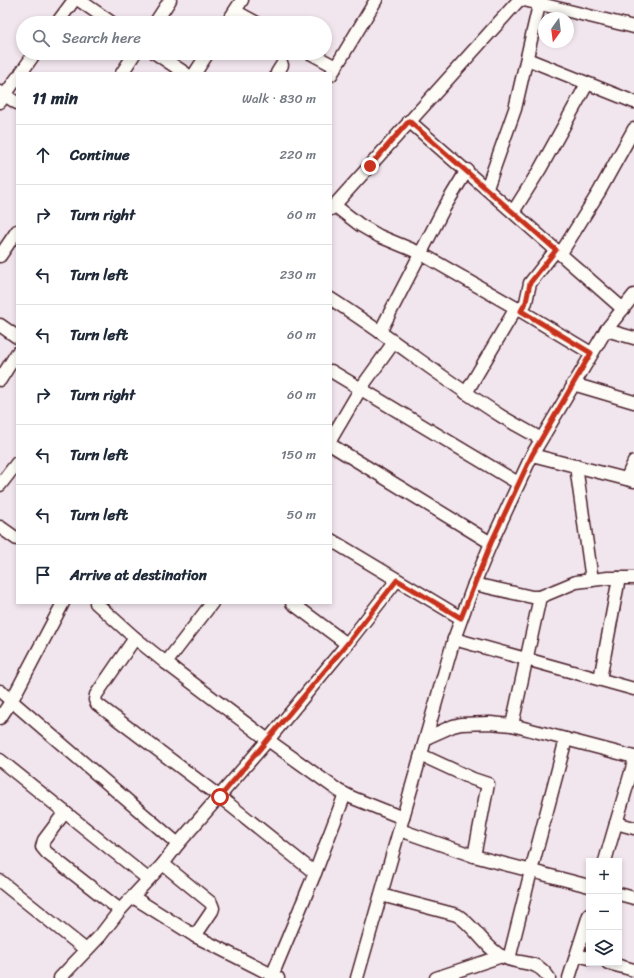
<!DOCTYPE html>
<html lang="en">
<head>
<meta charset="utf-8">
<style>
  body { margin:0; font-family:Sriracha,sans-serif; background:#f2f2f3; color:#1f2937 }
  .controls { position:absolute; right:12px; bottom:12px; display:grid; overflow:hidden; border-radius:0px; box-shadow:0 2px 6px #0003 }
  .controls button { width:36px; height:36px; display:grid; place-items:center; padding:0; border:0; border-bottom:1px solid #e0e1e3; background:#fff; color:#1f2937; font:20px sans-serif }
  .compass { position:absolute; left:538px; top:12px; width:36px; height:36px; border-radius:50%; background:#fff; box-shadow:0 2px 6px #0003; rotate:194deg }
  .stop { position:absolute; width:12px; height:12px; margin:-9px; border:3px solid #c8321e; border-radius:50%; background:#fff }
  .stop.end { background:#c8321e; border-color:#fff; box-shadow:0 1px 4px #0008 }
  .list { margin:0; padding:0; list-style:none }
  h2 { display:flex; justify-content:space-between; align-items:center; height:52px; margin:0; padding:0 16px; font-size:17px }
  h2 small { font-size:13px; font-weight:400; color:#747a83 }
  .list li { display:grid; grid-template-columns:26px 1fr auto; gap:12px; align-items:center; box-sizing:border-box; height:60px; padding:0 16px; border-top:1px solid #e0e1e3 }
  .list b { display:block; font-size:15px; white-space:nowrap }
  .list em { font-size:13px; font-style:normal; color:#747a83 }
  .icon { flex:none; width:22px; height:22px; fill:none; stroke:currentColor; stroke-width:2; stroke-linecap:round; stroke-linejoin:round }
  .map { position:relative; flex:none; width:634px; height:978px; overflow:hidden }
  .search { position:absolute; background:#fff; box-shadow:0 2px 6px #0003; left:16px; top:16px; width:316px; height:44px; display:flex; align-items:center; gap:10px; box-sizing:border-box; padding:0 14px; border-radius:22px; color:#747a83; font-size:15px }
  .panel { position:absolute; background:#fff; box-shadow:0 2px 6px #0003; left:16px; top:72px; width:316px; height:532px; border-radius:0px }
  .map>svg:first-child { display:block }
</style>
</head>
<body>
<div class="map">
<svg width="634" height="978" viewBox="0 0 634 978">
  <rect width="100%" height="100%" fill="#f2e6ee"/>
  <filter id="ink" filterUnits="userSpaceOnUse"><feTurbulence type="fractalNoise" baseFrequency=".025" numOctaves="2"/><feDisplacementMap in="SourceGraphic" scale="8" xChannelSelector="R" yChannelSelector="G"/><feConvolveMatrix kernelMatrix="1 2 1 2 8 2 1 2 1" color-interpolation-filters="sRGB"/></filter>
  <g filter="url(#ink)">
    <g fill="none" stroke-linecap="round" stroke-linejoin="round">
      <g stroke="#4a1f2b" stroke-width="15">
        <g id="minor">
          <polyline points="79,0 112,23"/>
          <polyline points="524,0 634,27"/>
          <polyline points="235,11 257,23"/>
          <polyline points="57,23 74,0"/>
          <polyline points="155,23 170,0"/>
          <polyline points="227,23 242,0"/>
          <polyline points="155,53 185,73"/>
          <polyline points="310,53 336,67"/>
          <polyline points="527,59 634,102"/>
          <polyline points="21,73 35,53"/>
          <polyline points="122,73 135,53"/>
          <polyline points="195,73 208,53"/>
          <polyline points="277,73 282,65"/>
          <polyline points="331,75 376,0"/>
          <polyline points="0,92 17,103"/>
          <polyline points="0,102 17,78"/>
          <polyline points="409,121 623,309"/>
          <polyline points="487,188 515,109 539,5"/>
          <polyline points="334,205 360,225 379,236 420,253 516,308 591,353"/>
          <polyline points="331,209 519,0"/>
          <polyline points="513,212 540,169 587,84"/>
          <polyline points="561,253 599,192 634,129"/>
          <polyline points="0,256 17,231"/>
          <path d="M331,299C389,336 443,379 501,416C514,424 528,431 541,439"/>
          <polyline points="521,311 526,302 530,283 556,250"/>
          <polyline points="0,325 17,337"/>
          <polyline points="606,330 634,338"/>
          <polyline points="380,332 444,208 467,170"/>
          <polyline points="331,371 518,483"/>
          <polyline points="0,380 17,353"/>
          <polyline points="573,384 634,402"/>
          <polyline points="466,393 516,308"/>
          <polyline points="331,439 361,388 394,342"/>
          <polyline points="331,445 491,543"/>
          <polyline points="532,455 634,481"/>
          <polyline points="576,466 592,580"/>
          <polyline points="627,478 634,462"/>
          <polyline points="0,485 17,463"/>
          <polyline points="0,527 17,539"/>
          <polyline points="331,540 461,618"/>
          <polyline points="474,584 532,597 540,597 576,582 608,578 634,578"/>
          <polyline points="96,603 135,638 166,663 268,740 339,791 353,798 403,818"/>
          <polyline points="292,603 347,644"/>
          <polyline points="135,638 96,695 95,700 97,704 220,797 315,873"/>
          <polyline points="454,639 634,689"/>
          <polyline points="166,663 212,603"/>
          <polyline points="600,679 619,578"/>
          <polyline points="0,691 178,844"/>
          <polyline points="0,718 12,700 63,603"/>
          <polyline points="512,725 540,597"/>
          <polyline points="426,738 453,726 461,724 490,723 512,725 634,757"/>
          <polyline points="421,755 473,779 488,784 474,856"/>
          <polyline points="0,760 148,879"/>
          <polyline points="65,812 44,840 42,847 47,853 120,910"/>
          <polyline points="616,823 634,828"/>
          <polyline points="400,830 474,856 589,886"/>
          <polyline points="605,861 634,762"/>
          <polyline points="163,864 211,903 213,908 212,911 195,936"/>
          <polyline points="0,881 86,950"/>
          <polyline points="619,894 634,898"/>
          <path d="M381,895L457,915C474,925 485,948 503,957C521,966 536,958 549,978"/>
          <polyline points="133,897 195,936 278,978"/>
          <polyline points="577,955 589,958"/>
          <polyline points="509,959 531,871 566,739"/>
          <polyline points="608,963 634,970"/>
          <polyline points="60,978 100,936 120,910 163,864 178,844 268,740 347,644 397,580"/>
          <polyline points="271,978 315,873 345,794"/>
          <polyline points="357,978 454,639 474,584 491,543 532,455 606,330 634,295"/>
          <polyline points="436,978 502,956"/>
          <polyline points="569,978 589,915"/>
        </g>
      </g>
      <use href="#minor" stroke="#fdfcf7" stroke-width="12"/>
    </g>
  </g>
  <g fill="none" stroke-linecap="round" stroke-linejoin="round" filter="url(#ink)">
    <polyline stroke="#c8321e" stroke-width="5" points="220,797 347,644 397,580 461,618 491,543 532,455 591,353 521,311 526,302 530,283 556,250 409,121 370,166"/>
  </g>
</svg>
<div class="controls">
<button>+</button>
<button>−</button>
<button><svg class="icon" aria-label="layers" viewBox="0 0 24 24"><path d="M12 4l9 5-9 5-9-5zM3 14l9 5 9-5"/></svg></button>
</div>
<svg class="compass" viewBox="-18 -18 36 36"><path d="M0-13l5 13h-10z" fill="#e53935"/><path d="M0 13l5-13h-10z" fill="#747a83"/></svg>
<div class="stop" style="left:220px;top:797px"></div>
<div class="stop end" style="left:370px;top:166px"></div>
<div class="search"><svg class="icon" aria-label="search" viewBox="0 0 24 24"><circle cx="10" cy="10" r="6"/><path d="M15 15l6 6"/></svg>Search here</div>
<section class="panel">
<h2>11 min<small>Walk · 830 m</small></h2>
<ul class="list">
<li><svg class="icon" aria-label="ahead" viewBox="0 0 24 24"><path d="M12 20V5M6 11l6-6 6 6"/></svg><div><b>Continue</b></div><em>220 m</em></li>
<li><svg class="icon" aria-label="right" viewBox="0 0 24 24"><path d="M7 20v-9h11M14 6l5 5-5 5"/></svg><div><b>Turn right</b></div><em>60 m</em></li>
<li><svg class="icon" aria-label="left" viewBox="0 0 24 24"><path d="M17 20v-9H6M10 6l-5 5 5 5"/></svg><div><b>Turn left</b></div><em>230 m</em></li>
<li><svg class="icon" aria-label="left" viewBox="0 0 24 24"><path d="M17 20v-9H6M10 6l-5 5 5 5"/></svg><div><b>Turn left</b></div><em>60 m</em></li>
<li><svg class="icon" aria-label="right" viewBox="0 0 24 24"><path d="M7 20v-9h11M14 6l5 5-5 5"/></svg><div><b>Turn right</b></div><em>60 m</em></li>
<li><svg class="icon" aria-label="left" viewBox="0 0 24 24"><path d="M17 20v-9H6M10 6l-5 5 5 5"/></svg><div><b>Turn left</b></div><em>150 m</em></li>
<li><svg class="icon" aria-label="left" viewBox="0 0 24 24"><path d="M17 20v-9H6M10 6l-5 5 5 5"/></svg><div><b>Turn left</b></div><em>50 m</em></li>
<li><svg class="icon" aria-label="arrive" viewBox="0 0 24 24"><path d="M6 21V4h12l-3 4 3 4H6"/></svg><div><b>Arrive at destination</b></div></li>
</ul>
</section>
</div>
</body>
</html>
